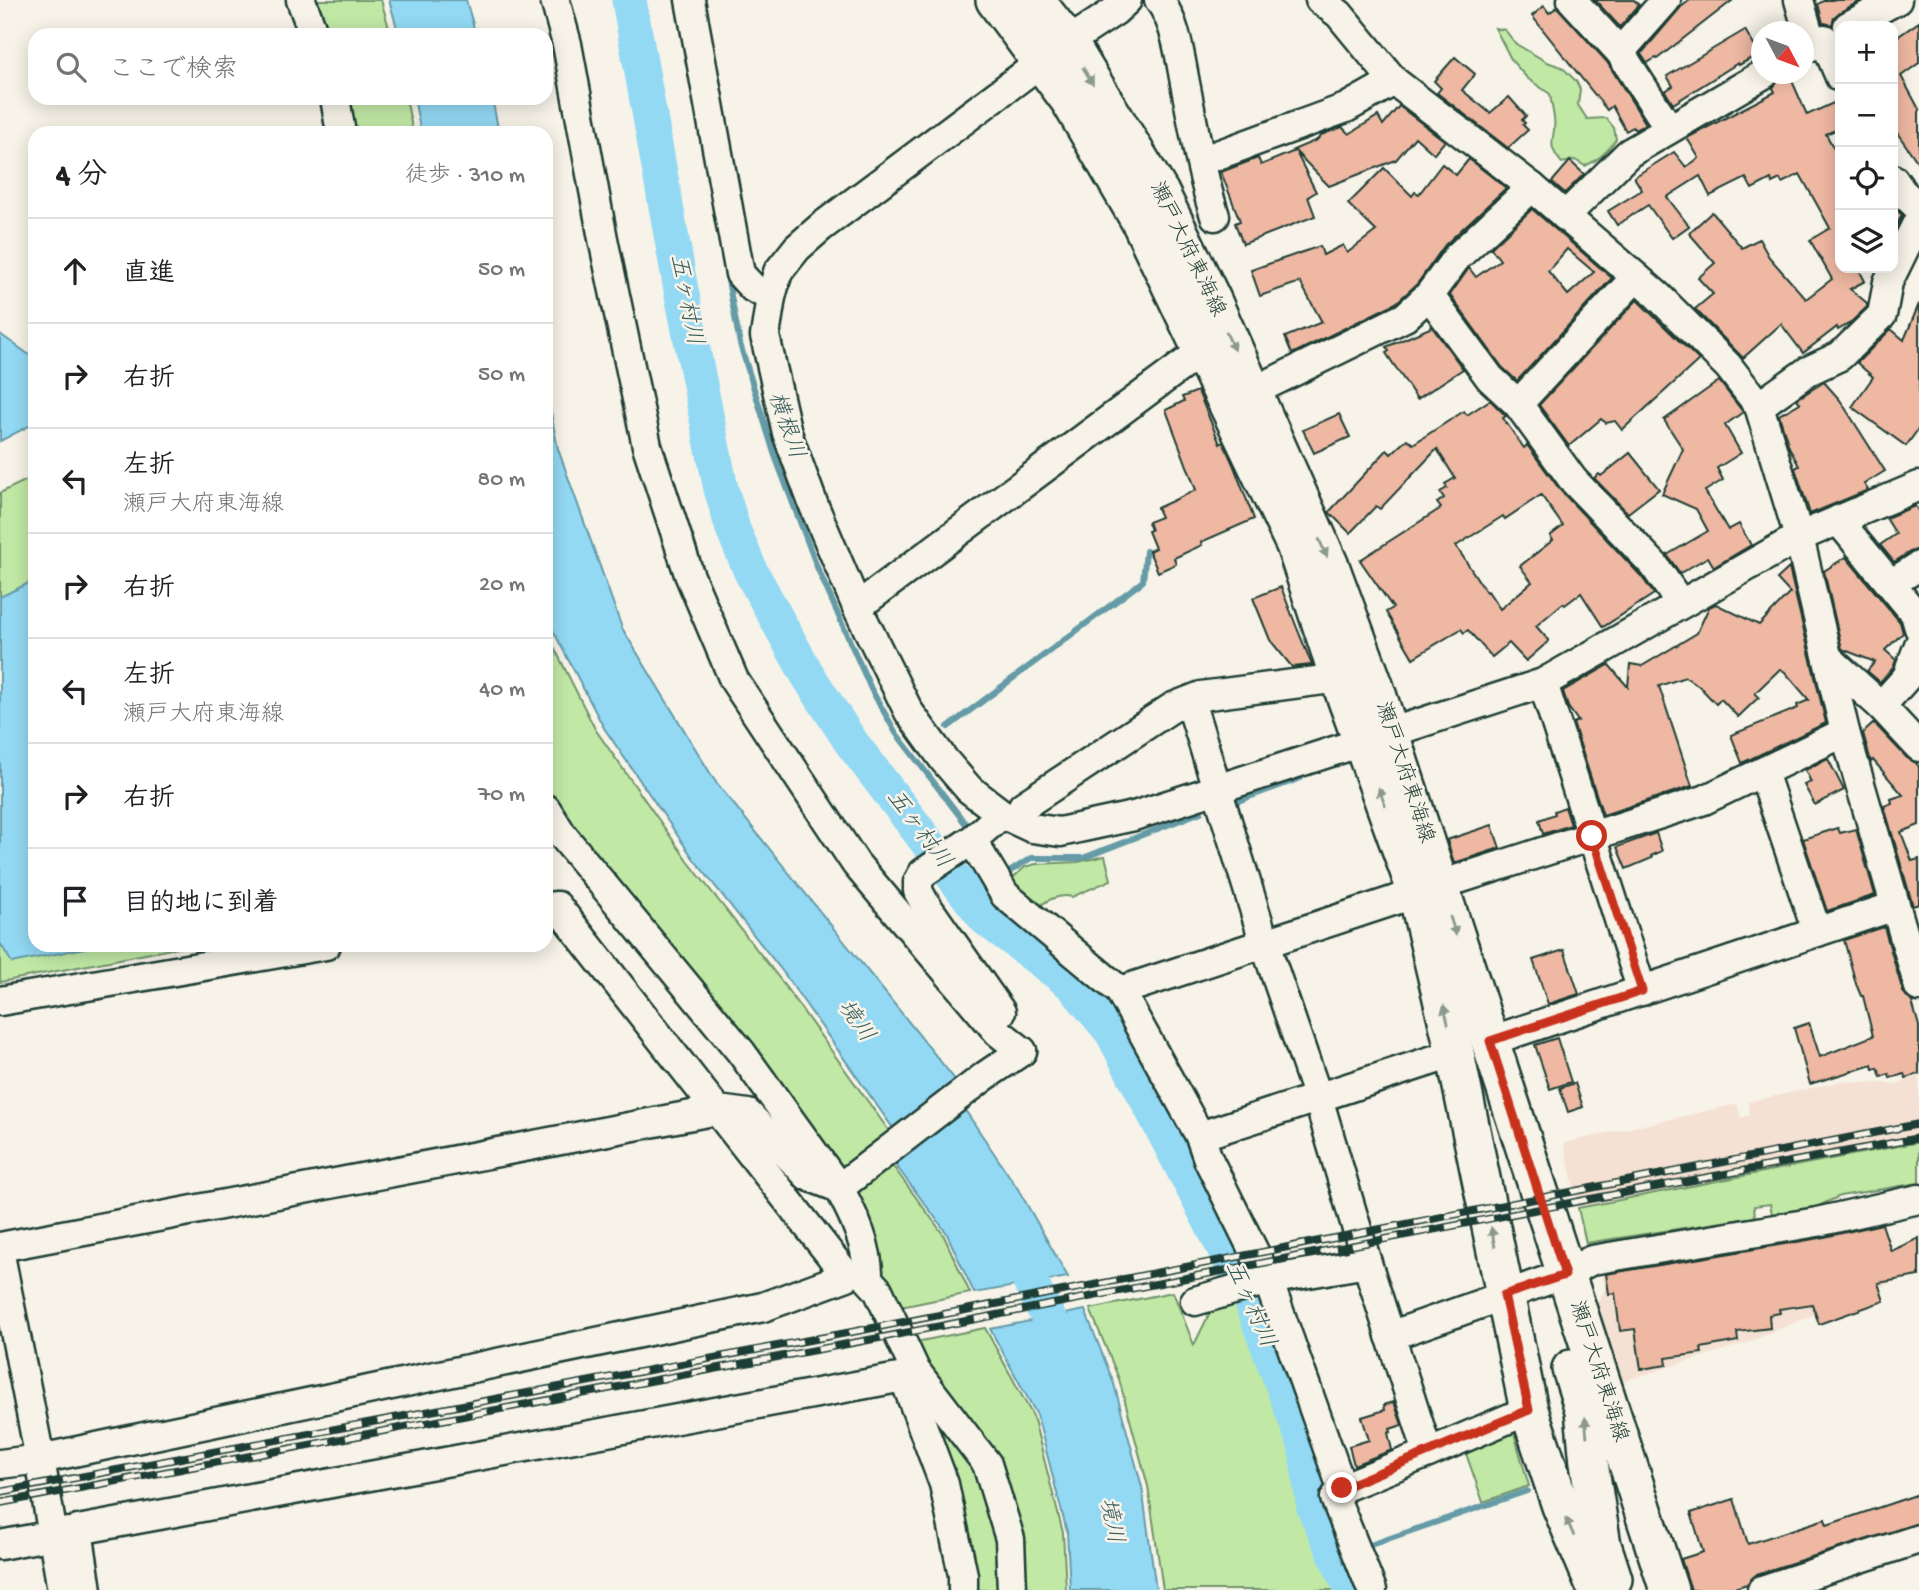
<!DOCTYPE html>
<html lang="ja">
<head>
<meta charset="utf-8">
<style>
  body { margin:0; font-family:"Gochi Hand","Klee One",sans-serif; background:#f2f2f2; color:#202124 }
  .controls { position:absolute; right:21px; top:21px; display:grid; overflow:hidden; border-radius:14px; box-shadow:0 4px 18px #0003 }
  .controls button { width:63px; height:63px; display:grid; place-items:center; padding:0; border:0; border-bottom:2px solid #e0e0e0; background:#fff; color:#202124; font:35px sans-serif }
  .compass { position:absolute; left:1751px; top:21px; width:63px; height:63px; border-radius:50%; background:#fff; box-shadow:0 4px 18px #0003; rotate:131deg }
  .stop { position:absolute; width:21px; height:21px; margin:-16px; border:5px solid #c8321e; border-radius:50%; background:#fff }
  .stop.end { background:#c8321e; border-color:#fff; box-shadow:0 2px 7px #0008 }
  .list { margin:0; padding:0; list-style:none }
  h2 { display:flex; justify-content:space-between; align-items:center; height:91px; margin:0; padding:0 28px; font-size:30px }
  h2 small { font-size:23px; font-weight:400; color:#757577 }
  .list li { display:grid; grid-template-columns:46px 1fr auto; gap:21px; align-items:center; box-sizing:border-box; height:105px; padding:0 28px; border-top:2px solid #e0e0e0 }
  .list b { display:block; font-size:26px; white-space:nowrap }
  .list p { margin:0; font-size:23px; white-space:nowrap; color:#757577 }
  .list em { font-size:23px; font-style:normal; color:#757577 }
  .icon { flex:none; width:38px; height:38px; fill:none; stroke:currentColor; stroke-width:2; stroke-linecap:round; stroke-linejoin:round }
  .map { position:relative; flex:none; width:1919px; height:1590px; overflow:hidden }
  .search { position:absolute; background:#fff; box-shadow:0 4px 18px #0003; left:28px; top:28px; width:525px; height:77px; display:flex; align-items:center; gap:18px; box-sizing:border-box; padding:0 24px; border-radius:21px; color:#757577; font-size:26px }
  .panel { position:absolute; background:#fff; box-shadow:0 4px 18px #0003; left:28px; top:126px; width:525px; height:826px; border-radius:21px }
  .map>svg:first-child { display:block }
</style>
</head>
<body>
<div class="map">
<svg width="1919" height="1590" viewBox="0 0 1919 1590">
  <rect width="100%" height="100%" fill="#f7f3e8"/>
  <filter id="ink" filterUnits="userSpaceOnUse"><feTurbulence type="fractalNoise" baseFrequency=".0143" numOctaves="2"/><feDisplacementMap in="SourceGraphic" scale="14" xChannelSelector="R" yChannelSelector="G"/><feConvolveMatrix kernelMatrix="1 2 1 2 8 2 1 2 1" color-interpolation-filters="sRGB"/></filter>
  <g filter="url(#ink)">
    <g fill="#f4e1d3">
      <polygon points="1919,1076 1919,1183 1840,1196 1814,1208 1772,1214 1770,1204 1754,1206 1755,1217 1586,1243 1564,1143 1737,1104 1741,1118 1750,1115 1748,1102 1843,1081 1895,1084"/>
      <polygon points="1883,1220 1895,1281 1746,1343 1621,1382 1596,1307 1605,1288 1602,1274"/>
    </g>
    <g fill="#c1e9a5" stroke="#70936c" stroke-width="2">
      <polygon points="310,0 381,0 391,35 326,35"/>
      <path d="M1495,28L1505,30L1516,44L1547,62L1562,67L1576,81L1580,89L1578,105L1587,119L1606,118L1614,128L1616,139C1608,152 1599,160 1585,166L1575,160L1562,163C1544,142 1557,139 1554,118C1553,110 1551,102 1550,94L1527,78L1512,61Z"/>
      <polygon points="343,98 406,98 413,133 353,133"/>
      <polygon points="35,476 35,945 192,945 0,982 0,493"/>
      <polygon points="546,631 595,729 687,860 779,978 892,1135 844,1173 577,837 546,787"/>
      <path d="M1105,856L1111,880L1072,897C1060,893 1043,901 1035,911L1006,884L1025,867L1036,864L1078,862Z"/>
      <polygon points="1919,1142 1919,1183 1840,1196 1814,1208 1772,1214 1770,1204 1754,1206 1755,1217 1586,1243 1578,1208"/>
      <polygon points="889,1161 943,1234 970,1293 895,1308 861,1225 863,1203 853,1185"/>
      <polygon points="1173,1292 1194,1345 1216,1300 1231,1295 1299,1447 1305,1511 1343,1590 1163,1590 1148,1486 1119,1379 1090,1309"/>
      <polygon points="985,1328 1033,1416 1063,1533 1066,1590 970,1590 911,1343"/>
      <polygon points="1512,1426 1529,1486 1483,1502 1463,1445"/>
    </g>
    <g fill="#93d9f4" stroke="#659ba7" stroke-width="2">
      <polygon points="389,0 466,0 476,35 399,35"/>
      <polygon points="414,98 492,98 499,133 421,133"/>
      <polygon points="0,334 35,359 35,423 0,441"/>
      <polygon points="546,387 558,449 622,628 715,781 957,1082 895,1131 783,972 693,858 604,728 546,617"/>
      <polygon points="35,580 35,945 99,945 12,963 0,943 0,597"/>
      <polygon points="963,1107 1018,1189 1068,1277 974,1293 946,1232 891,1159"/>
      <polygon points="1085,1310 1114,1384 1142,1487 1156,1590 1070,1590 1067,1532 1037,1415 990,1329"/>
    </g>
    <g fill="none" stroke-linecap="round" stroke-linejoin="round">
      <g stroke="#659ba7" stroke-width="6">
        <polyline points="727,275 740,344 775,456 817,567 871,689 896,733 965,823"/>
        <polyline points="948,727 1143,581 1146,551"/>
        <polyline points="1238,801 1301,778"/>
        <polyline points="1003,876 1031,858 1083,858 1201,812"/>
        <polyline points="1367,1546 1527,1491"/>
        <polyline points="1337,1556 1347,1553"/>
      </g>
      <g stroke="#93d9f4" stroke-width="35">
        <polyline points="629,0 681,290 721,489 733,529 751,572 807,674 851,742 985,918 1072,984 1112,1032 1250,1298 1305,1445 1314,1508 1352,1590"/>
        <polyline points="1010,1242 1054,1329 1065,1363"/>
      </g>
    </g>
    <g fill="#eeb8a2" stroke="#1f3d34" stroke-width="2" fill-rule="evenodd">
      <polygon points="1595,0 1634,0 1639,5 1620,27"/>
      <polygon points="1690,0 1733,0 1657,59 1656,58 1647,63 1641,54 1681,7"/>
      <polygon points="1825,0 1862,0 1840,12 1834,17 1832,25 1823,23 1818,4"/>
      <polygon points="1544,6 1549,13 1557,7 1607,62 1646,124 1635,130 1633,127 1626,131 1612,106 1607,110 1532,16"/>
      <polygon points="1788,22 1791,32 1771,32"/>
      <polygon points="1919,22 1919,63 1901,76 1919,109 1919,164 1893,127 1893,40"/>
      <polygon points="1745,30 1759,54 1739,65 1738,63 1673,104 1665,91 1673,86 1667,76"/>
      <polygon points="1455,57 1475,74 1462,90 1490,113 1509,97 1526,116 1522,120 1525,123 1523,125 1528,130 1508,148 1437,93 1441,88 1434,81"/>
      <polygon points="1789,74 1807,115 1840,100 1840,128 1826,134 1840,160 1840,268 1858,268 1865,281 1850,289 1867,303 1867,307 1850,323 1838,330 1837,327 1803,353 1781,324 1743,358 1695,309 1713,294 1698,278 1715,263 1689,233 1712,212 1742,248 1759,239 1769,257 1806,299 1832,279 1810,240 1830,228 1800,174 1782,183 1780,179 1772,183 1771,179 1752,189 1746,178 1710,196 1700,176 1667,197 1689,226 1672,238 1648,205 1617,225 1608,211 1642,190 1634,177 1674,152 1686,167 1699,158 1687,138 1775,92 1773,88 1780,78"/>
      <polygon points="1399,106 1445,141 1434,154 1415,137 1396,160 1329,186 1296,152 1316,192 1308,197 1315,216 1243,244 1235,223 1240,221 1221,172 1258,158 1261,165 1295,151 1293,150 1317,140 1321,135 1342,127 1349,134 1378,116 1383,125"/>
      <polygon points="1469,159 1506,188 1445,245 1417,284 1396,303 1292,354 1285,337 1322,322 1300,282 1260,296 1251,270 1320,246 1323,255 1343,245 1347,253 1376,231 1348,204 1384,168 1412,196 1415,192 1419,194 1442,164 1456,175"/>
      <polygon points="1570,161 1584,174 1565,193 1552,182"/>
      <polygon points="1893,206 1902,215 1893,232"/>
      <path d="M1532,209L1612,278L1517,381L1502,367L1450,295L1469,268L1476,277L1500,260L1491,248ZM1567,249L1594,272L1568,295L1548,271Z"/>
      <polygon points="1637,300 1699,360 1622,430 1615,421 1606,423 1601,419 1569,446 1539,405"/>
      <polygon points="1919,304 1919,428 1906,446 1852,407 1873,377 1857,363 1891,329 1904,340"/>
      <polygon points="1432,327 1463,369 1417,399 1386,353 1389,351 1386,347"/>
      <polygon points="1719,381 1743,412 1725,425 1741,453 1717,468 1723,480 1705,491 1728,530 1739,524 1751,545 1714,567 1708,557 1680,573 1667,555 1708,531 1696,509 1662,494 1683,449 1664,420"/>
      <polygon points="1824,382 1840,400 1885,471 1864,484 1868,490 1810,514 1795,468 1799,466 1789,447 1779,415 1800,403 1797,399"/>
      <polygon points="1198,391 1220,444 1223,442 1233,464 1254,519 1201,542 1202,545 1174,558 1176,564 1158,572 1149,551 1155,548 1148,531 1151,530 1148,522 1161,517 1157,508 1196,490 1166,410 1184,401 1182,397"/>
      <path d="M1490,400L1506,416L1503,418L1524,448L1527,445L1561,491L1641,576L1654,594L1603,627L1581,593L1565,605L1563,603L1536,626L1549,641L1526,661L1509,643L1492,657L1468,630L1464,633L1461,629L1413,658L1386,612L1393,608L1360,560L1441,508L1437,503L1444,498L1440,492L1447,488L1445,484L1455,478L1437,449L1380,509L1376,506L1350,533L1329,512L1387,450L1391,454L1407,439L1413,444L1464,411L1467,415ZM1541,495L1563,526L1550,536L1553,540L1520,566L1532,582L1500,609L1488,591L1486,592L1456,546L1503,516L1505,519Z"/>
      <polygon points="1339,414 1350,437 1314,453 1303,430"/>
      <polygon points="1630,453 1659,489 1628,513 1594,478 1599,474 1601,476"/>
      <polygon points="1915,506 1919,512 1919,549 1910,552 1894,562 1880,545 1896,534 1886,518"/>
      <polygon points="1846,557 1900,622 1903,633 1885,650 1896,660 1893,668 1880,682 1867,671 1875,662 1842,649 1824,571"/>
      <polygon points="1789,568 1826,723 1742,763 1731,735 1798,708 1797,705 1809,700 1785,672 1780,669 1755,693 1759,697 1738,717 1721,699 1716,704 1699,686 1685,677 1659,686 1692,786 1603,815 1573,723 1578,721 1568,707 1563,691 1609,665 1628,687 1630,664 1642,666 1697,633 1709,607 1716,604 1759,625 1790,593 1777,579"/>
      <polygon points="1281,587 1297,628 1312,665 1292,667 1270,640 1253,598"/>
      <polygon points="1874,723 1907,758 1916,763 1919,767 1919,825 1901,832 1912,861 1919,859 1919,904 1913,906 1884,806 1892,803 1891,799 1903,795 1873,760 1871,762 1863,733"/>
      <polygon points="1828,759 1844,790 1815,805 1804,785 1811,782 1805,770"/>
      <polygon points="1565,807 1571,825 1543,834 1539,820 1555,814 1554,811"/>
      <polygon points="1492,825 1500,848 1454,863 1447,840"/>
      <polygon points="1838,828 1840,833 1856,829 1875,895 1827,911 1803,839"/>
      <polygon points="1656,833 1662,851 1651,856 1652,858 1626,869 1617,847"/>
      <polygon points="1884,927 1903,992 1912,1002 1919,1026 1919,1074 1906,1078 1904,1074 1890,1078 1889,1074 1881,1077 1878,1068 1873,1069 1872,1065 1810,1084 1794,1028 1809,1023 1820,1057 1873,1036 1863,996 1861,996 1856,984 1844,940"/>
      <polygon points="1564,950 1579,994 1548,1004 1533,960"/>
      <polygon points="1557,1038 1571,1082 1550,1089 1535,1045"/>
      <polygon points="1575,1083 1583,1107 1568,1112 1560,1088"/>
      <polygon points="1882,1224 1891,1251 1919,1238 1919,1276 1878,1283 1884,1301 1819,1324 1812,1304 1779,1309 1780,1313 1769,1315 1770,1328 1737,1332 1738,1341 1701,1348 1702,1353 1666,1358 1667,1365 1641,1369 1635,1329 1620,1331 1615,1293 1609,1294 1606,1274 1820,1238"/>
      <polygon points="1394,1402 1402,1425 1390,1429 1391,1432 1388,1433 1392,1450 1354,1465 1349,1446 1369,1440 1362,1417 1385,1410 1384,1405"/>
      <polygon points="1919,1494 1919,1523 1757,1574 1747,1584 1728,1590 1691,1590 1681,1559 1703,1552 1691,1513 1734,1499 1748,1544 1825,1519 1827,1525"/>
    </g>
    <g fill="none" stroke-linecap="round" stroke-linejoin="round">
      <g stroke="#1f3d34" stroke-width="33">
        <g id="minor">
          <polyline points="301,0 314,35"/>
          <polyline points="555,0 567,44 603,239 647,446 689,574 734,680 856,864 998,1032 1022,1051"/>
          <polyline points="690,0 740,274 753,288 771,297"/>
          <polyline points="1127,0 1115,11 1068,42 821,227 797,248 778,272 771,297 765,336 787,433 814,506 857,607 909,712 944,760 969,789 1002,814 1032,828 1060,832 1134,816 1543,683 1799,537 1919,486"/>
          <path d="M1159,0C1176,22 1180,57 1185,83C1194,128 1201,173 1215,216"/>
          <polyline points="1320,0 1339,14 1394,81 1532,187 1658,296 1728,366 1759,406 1799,537 1845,732 1919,987"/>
          <polyline points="1572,0 1620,52 1669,128"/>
          <polyline points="1799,0 1812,46"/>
          <polyline points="1848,26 1897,0"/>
          <polyline points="1824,39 1840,77"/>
          <polyline points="1620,52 1666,0"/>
          <polyline points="335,98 341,133"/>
          <polyline points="1201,161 1346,108 1394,81"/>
          <polyline points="1893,179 1902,192 1919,208"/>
          <polyline points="1565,216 1629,153 1764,74"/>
          <polyline points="1429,295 1490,378 1518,404 1573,480 1654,565 1680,603"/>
          <polyline points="1252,392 1405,317 1429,295 1457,257 1532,187"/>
          <polyline points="1518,404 1636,277"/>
          <polyline points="1759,406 1808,371 1840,356 1882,315 1888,282 1919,219"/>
          <polyline points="1838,520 1915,614 1919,628"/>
          <polyline points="1892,583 1919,566"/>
          <polyline points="857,607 1203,350"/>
          <polyline points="1828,658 1881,706 1919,747"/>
          <polyline points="1543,683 1642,991"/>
          <polyline points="1190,701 1265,944 1318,1098 1367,1263"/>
          <polyline points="1881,706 1907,677 1919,645"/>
          <polyline points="1763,772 1817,932"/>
          <path d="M546,809L563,836L741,1052L839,1188C854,1216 869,1247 868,1279L878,1290L915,1370L987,1464L1010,1539L1012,1590"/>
          <polyline points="1020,822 1023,806 1173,707 1201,696 1339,678"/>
          <polyline points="972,840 1005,895 1120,991"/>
          <polyline points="1440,885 1704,800 1845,732"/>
          <polyline points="0,1001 326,945"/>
          <polyline points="1001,1012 924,902 918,891 918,882 923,873 972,840 1002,814"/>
          <polyline points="1490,1041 1895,906"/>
          <polyline points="1200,1136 1455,1053"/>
          <polyline points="839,1188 985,1076 1022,1051"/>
          <polyline points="0,1247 718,1110 748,1114 808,1176 839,1188"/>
          <polyline points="0,1255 40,1459 62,1590"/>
          <polyline points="1195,1301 1268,1280 1367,1263 1428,1453 1342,1488 1335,1498 1372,1590"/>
          <polyline points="1390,1336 1565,1274 1592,1260 1817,1222 1919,1199"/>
          <polyline points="1428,1453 1529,1410"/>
          <polyline points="0,1464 40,1459 763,1307 847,1276 557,906 546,907"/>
          <polyline points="1342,1488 1268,1280 1208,1159 1200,1136 1120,991 1417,893"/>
          <polyline points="0,1545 69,1532"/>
          <polyline points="87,1590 78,1530 904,1377 944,1484 963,1575 963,1590"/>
          <polyline points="1762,1590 1919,1539"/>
        </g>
      </g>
      <g stroke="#1f3d34" stroke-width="42">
        <g id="major">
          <polyline points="995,0 1070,101 1140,221 1295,545 1339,678 1417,893 1455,1053 1529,1410 1561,1506 1597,1590"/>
          <polyline points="1035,0 1068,42 1160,193 1212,300 1330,566 1374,685 1669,1590"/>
          <polyline points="1571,1369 1584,1410 1589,1463 1602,1545 1613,1579"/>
        </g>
      </g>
      <use href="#minor" stroke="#f7f3e8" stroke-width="28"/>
      <use href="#major" stroke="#f7f3e8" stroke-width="37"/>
      <g stroke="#1f3d34" stroke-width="8">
        <g id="rail">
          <polyline points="0,1492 873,1328 1919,1124"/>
          <polyline points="0,1503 879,1338 1585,1200 1919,1138"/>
        </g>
      </g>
      <use href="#rail" stroke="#f7f3e8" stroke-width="5" stroke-dasharray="16" stroke-linecap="butt"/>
    </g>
    <defs><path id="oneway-solid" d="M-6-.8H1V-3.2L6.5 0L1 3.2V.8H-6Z" transform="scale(1.75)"/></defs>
    <g fill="#8b988e">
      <use href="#oneway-solid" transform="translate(1088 76) rotate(59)"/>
      <use href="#oneway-solid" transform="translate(1230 341) rotate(66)"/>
      <use href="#oneway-solid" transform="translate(1323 548) rotate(66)"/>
      <use href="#oneway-solid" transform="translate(1382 797) rotate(-110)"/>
      <use href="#oneway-solid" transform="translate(1453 926) rotate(72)"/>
      <use href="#oneway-solid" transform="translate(1446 1015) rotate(-103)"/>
      <use href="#oneway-solid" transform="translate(1493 1237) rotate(-101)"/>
      <use href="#oneway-solid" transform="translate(1586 1427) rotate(-95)"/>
      <use href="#oneway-solid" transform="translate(1570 1527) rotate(-113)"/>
    </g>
  </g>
  <g fill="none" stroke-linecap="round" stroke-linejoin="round" filter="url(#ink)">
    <polyline stroke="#c8321e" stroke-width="9" points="1342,1488 1529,1410 1504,1295 1565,1275 1490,1041 1642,991 1592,836"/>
  </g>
  <g text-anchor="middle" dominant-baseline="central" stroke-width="5" stroke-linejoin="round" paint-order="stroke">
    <g font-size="21" fill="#1f3d34" stroke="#f7f3e8">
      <text transform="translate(1186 250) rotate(64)">瀬戸大府東海線</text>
      <text transform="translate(1403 773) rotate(72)">瀬戸大府東海線</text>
      <text transform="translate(1597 1372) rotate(72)">瀬戸大府東海線</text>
    </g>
    <g font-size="23" font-style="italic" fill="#365c5a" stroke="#f7f3e8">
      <text transform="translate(685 300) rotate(79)">五ヶ村川</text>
      <text transform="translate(785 426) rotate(71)">横根川</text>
      <text transform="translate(918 830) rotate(53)">五ヶ村川</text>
      <text transform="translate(855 1022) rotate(55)">境川</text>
      <text transform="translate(1249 1305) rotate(66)">五ヶ村川</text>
      <text transform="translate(1110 1521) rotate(79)">境川</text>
    </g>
  </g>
</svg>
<div class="controls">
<button>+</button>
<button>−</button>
<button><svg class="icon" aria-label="locate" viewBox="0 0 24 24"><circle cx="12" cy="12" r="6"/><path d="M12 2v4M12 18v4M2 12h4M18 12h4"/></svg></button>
<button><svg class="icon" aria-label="layers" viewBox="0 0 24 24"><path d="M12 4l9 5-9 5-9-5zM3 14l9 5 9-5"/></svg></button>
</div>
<svg class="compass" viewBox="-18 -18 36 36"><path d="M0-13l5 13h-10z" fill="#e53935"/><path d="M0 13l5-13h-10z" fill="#757577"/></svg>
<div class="stop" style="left:1592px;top:836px"></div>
<div class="stop end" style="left:1342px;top:1488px"></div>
<div class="search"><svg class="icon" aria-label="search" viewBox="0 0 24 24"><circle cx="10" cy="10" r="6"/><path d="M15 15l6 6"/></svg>ここで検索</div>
<section class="panel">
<h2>4 分<small>徒歩 · 310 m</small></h2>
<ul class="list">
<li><svg class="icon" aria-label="ahead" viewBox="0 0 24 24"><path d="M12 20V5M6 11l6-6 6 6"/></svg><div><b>直進</b></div><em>50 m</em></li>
<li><svg class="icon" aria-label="right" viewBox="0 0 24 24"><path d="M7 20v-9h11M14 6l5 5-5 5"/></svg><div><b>右折</b></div><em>50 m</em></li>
<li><svg class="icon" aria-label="left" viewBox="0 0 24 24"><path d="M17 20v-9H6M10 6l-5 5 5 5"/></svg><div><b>左折</b><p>瀬戸大府東海線</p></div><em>80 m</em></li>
<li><svg class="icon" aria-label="right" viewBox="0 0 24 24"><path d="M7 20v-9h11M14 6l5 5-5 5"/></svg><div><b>右折</b></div><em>20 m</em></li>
<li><svg class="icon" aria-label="left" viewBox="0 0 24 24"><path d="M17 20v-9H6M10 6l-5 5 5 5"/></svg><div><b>左折</b><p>瀬戸大府東海線</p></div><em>40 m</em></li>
<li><svg class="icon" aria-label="right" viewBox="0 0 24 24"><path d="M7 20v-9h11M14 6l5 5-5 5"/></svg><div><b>右折</b></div><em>70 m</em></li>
<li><svg class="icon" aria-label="arrive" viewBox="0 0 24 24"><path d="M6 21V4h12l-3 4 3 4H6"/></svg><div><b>目的地に到着</b></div></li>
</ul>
</section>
</div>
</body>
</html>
